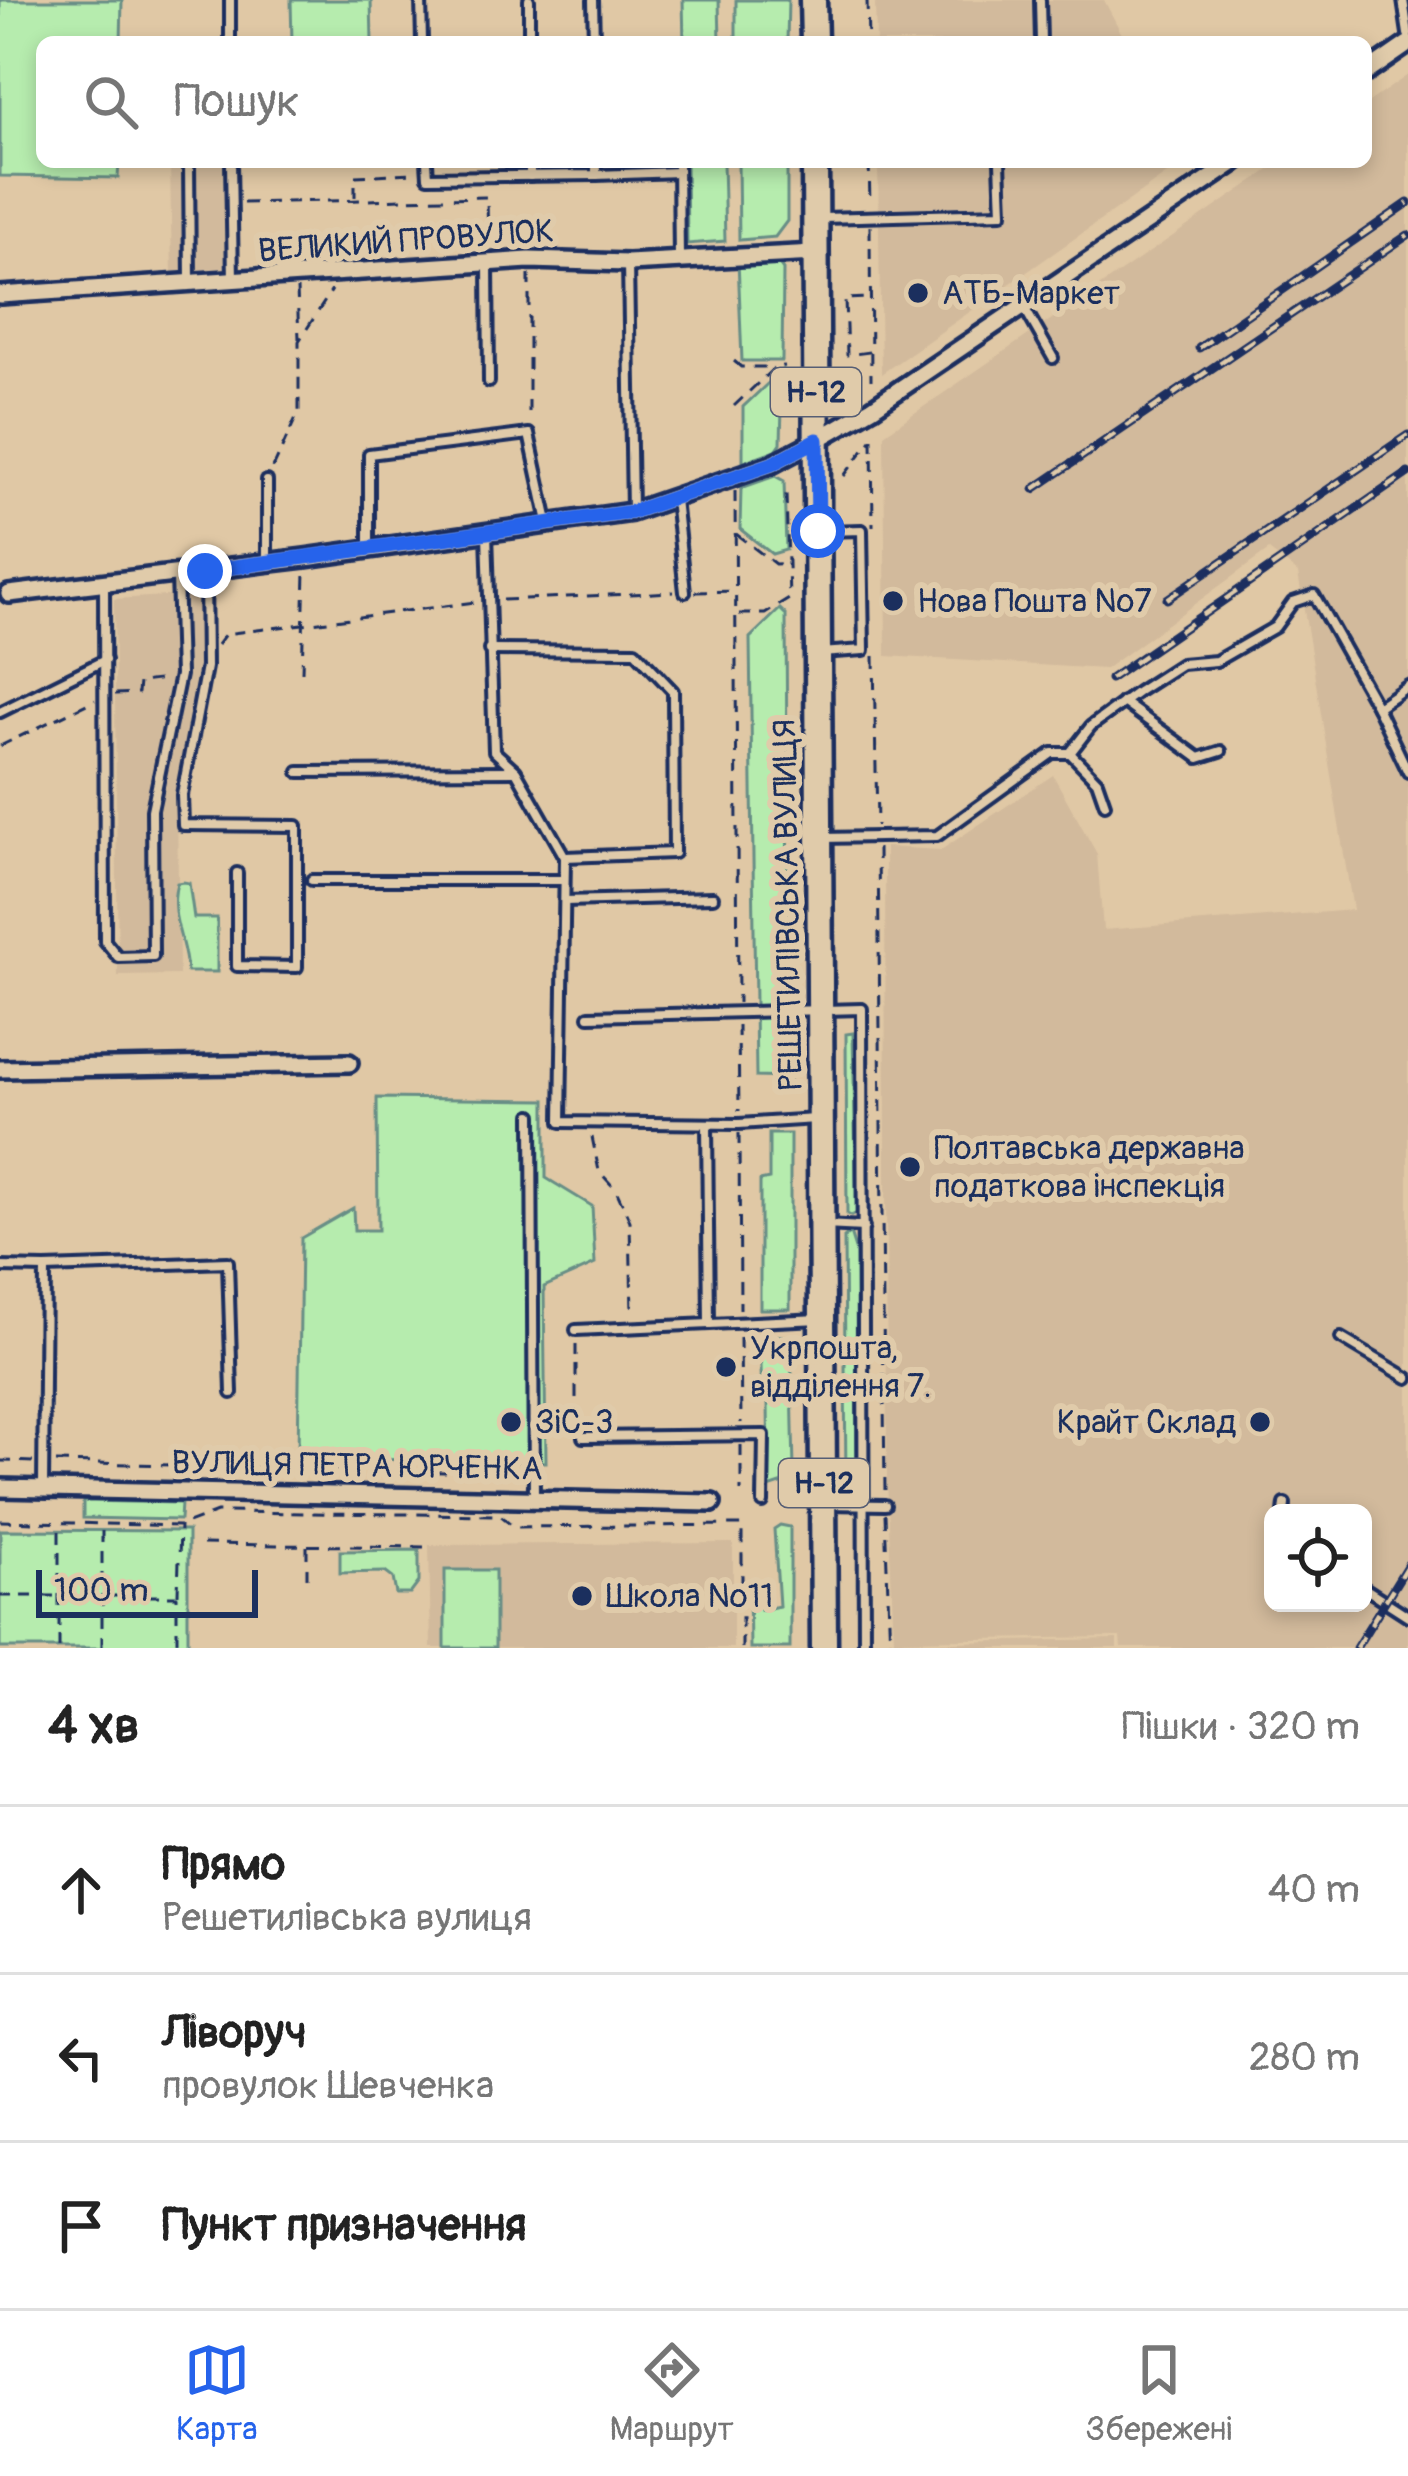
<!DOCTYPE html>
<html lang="uk">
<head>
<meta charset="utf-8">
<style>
  body { margin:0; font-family:Pangolin,sans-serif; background:#f6f6f6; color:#222 }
  .controls { position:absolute; right:36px; bottom:36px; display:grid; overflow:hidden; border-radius:18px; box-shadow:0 6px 18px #0003 }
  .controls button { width:108px; height:108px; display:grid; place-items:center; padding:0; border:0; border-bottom:3px solid #e0e0e0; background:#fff; color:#222; font:60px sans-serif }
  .scale { position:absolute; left:36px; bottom:30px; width:222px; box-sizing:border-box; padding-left:12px; border:6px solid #1b2f5e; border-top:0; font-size:33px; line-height:42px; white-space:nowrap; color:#1b2f5e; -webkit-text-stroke:9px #e0cbaa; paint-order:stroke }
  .stop { position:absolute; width:36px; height:36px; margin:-27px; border:9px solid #2563eb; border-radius:50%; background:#fff }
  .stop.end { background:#2563eb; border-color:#fff; box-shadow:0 3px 12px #0008 }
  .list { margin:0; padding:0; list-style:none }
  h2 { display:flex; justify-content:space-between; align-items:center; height:156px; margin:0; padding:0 48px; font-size:51px }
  h2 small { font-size:39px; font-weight:400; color:#767676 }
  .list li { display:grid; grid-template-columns:78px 1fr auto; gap:36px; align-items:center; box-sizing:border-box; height:168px; padding:0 48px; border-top:3px solid #e0e0e0 }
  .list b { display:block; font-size:45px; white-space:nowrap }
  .list p { margin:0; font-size:39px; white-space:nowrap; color:#767676 }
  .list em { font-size:39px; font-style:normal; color:#767676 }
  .icon { flex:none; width:66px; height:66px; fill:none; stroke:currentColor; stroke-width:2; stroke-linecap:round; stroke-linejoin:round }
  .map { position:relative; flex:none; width:1408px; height:1648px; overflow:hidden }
  .search { position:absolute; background:#fff; box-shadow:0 6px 18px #0003; left:36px; right:36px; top:36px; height:132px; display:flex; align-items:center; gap:30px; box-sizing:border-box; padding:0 42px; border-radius:18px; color:#767676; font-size:45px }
  .sheet { height:660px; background:#fff }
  nav { display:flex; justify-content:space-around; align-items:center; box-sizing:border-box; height:168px; border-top:3px solid #e0e0e0; background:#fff; font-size:33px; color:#767676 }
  nav a { display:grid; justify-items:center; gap:6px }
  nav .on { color:#2563eb }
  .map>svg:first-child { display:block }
</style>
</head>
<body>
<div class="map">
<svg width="1408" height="1648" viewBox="0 0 1408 1648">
  <rect width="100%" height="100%" fill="#e0c8a5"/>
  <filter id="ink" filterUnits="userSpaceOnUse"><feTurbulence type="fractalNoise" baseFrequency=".00833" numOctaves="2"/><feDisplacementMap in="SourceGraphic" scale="24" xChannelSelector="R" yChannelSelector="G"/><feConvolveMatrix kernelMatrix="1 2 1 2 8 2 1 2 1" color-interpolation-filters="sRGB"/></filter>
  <g filter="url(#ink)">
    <g fill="#d2ba9c" fill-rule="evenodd">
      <polygon points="875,0 1104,0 1126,42 876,42"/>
      <path d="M1408,75V1648H1121L1120,1637L894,1640L887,1480L885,847L941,850L1053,775L1097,854L1103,930L1353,910L1298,573L1269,550L1105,669L886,656L884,434L1281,162H1366V104ZM1273,1513H1363V1603H1273Z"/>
      <polygon points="170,162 223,162 225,276 172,277"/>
      <polygon points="878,162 1184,162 881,374"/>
      <polygon points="202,594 202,663 177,797 179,975 118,976 114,599"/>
      <polygon points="733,1543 733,1648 431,1648 429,1545"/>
      <polygon points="1117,1639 1117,1648 896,1648 896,1643"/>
    </g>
    <g fill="#b6ecae" stroke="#688e86" stroke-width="3">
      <polygon points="0,0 122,0 121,42 42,42 42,162 119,162 118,178 0,176"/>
      <polygon points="291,0 371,0 372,42 292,42"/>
      <polygon points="683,0 719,0 720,42 684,42"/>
      <polygon points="736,0 788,0 787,42 736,42"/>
      <polygon points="686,162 723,162 725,241 687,244"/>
      <polygon points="738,162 787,162 787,221 775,237 739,240"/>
      <polygon points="738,260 777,262 783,270 782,361 742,361"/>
      <polygon points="783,369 781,443 776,450 743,462 743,407"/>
      <polygon points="775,476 784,481 786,550 772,554 740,529 741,488"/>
      <polygon points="780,609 786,615 789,1078 756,1077 750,638"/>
      <path d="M183,882L189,883L194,918H217V972H187C186,941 168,916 177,883Z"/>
      <polygon points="853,1033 857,1213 851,1216 847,1214 846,1034"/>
      <polygon points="377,1098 546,1100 546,1178 592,1206 595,1264 544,1287 546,1462 298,1458 301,1238 353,1208 354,1230 378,1230"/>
      <polygon points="769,1134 790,1134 790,1309 760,1309 760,1181 769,1179"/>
      <polygon points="850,1233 856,1252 857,1481 851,1489 846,1485 844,1238"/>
      <polygon points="760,1334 791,1337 794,1471 790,1481 769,1488 768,1401 762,1400"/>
      <polygon points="83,1501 181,1503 180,1520 83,1518"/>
      <polygon points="780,1525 790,1527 790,1648 750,1648 749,1586 761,1585 761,1610 779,1606 774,1529"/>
      <polygon points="0,1530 188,1531 188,1648 0,1648"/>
      <polygon points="419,1550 419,1582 410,1594 396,1594 393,1578 385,1572 340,1573 340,1551"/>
      <rect x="445" y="1570" width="50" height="78"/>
    </g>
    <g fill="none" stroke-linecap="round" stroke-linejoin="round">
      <g stroke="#1b2f5e" stroke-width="16">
        <g id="lane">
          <polyline points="230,0 230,42"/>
          <polyline points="421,0 422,42"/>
          <polyline points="529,0 529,42"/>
          <polyline points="593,0 594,42"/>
          <polyline points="1040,0 1041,42"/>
          <polyline points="1403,0 1408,34"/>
          <polyline points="189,162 190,282"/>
          <polyline points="231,162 233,280"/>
          <polyline points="427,162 428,177 596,175 596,162"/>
          <polyline points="530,162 530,176"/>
          <polyline points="678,162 679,260"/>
          <polyline points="596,175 678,172"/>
          <polyline points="823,218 1002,213 1000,162"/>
          <polyline points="628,263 632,511"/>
          <polyline points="488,264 489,382"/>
          <polyline points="1024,307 1053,358"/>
          <polyline points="267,481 267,562"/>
          <polyline points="675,499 685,592"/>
          <polyline points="487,533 494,751 516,771 565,857 561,1122 739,1124 816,1119"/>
          <polyline points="369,547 369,454 529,434 548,522"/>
          <polyline points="205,572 206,667 182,795 183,825 297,826 297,967 237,966 237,873"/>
          <polyline points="104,584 105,941 118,957 153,956 152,810 180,675 177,574"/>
          <polyline points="489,650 635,651 673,691 674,853 565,857"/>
          <polyline points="820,653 864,650 862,530 825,531"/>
          <polyline points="1123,702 1199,758 1221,751"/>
          <polyline points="1377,707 1408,772"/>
          <polyline points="0,712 105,660"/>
          <polyline points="1070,753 1091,726 1139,691 1181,664 1216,661 1275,627 1293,602 1314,595 1377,707 1408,686"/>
          <polyline points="299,772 515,771"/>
          <polyline points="822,838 937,836 1052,753 1070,753 1097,781 1105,804"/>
          <polyline points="312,880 564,880"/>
          <polyline points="565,901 713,897"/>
          <polyline points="589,1016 862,1009 864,1648"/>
          <polyline points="532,1115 534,1498"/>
          <polyline points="707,1124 709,1324"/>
          <polyline points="824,1225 864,1227"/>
          <polyline points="0,1267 45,1268 43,1487"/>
          <polyline points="45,1268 228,1262 232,1393"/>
          <polyline points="576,1330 820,1319"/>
          <polyline points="1341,1338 1408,1378"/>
          <polyline points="583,1437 764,1435 763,1503"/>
          <polyline points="827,1504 885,1505"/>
          <polyline points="1284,1513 1285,1504"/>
          <polyline points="1363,1587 1408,1616"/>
        </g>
      </g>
      <g stroke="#1b2f5e" stroke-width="24">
        <g id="street">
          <polyline points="1366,73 1408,44"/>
          <polyline points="0,295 529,260 628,263 815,253"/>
          <polyline points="9,594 305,558 632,512 772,464 817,440 872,408 1235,162"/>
          <polyline points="0,1069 349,1063"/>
          <polyline points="0,1488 712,1503"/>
        </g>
      </g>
      <g stroke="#1b2f5e" stroke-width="33">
        <g id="primary">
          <polyline points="813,0 814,42"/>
          <polyline points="815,162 824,1648"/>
        </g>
      </g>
      <g stroke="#1b2f5e" stroke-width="3" stroke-dasharray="12 9" stroke-linecap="butt">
        <polyline points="867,0 868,42"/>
        <polyline points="869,162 870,204"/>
        <polyline points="355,197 355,176 414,173"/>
        <polyline points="243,203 487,197 488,249"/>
        <polyline points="870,226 871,380"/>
        <polyline points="529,274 529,421"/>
        <polyline points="297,289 299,339"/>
        <polyline points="869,352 847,355 845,299 870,298"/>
        <polyline points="734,361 741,367 772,367"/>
        <polyline points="734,406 775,367 785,366"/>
        <polyline points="872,438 873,526"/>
        <polyline points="273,468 299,411 299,341 332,290"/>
        <polyline points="844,476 871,440"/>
        <polyline points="735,491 738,1003"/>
        <polyline points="736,534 775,564 788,563"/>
        <polyline points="695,592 734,591"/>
        <polyline points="503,600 674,592"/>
        <polyline points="739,614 765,614 789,599 786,493"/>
        <polyline points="217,645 225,634 476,602"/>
        <polyline points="874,656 877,826"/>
        <polyline points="302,672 305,572"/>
        <polyline points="115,694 138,693 139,682 167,679"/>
        <polyline points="0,746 95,700"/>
        <polyline points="878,848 885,1492"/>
        <polyline points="738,1025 739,1111"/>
        <polyline points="739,1133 740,1309"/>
        <polyline points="592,1137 599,1171 616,1190 630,1221 632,1314"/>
        <polyline points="740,1337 741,1423"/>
        <polyline points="576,1344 576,1431"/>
        <polyline points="741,1445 741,1491"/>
        <polyline points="0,1461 35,1462"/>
        <polyline points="56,1462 520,1474"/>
        <polyline points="885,1514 890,1648"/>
        <polyline points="0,1521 180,1526 217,1512 500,1515 515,1527 742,1525 742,1648"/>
        <polyline points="203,1544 424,1547"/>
        <polyline points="307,1546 307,1578"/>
        <polyline points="178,1594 180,1526"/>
        <polyline points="0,1596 177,1596 177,1648"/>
        <polyline points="59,1648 59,1524"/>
        <polyline points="102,1648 102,1525"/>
      </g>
      <use href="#lane" stroke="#e0cbaa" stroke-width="8"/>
      <use href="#street" stroke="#e0cbaa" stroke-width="15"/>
      <use href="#primary" stroke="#e0cbaa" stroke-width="24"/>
      <g stroke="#1b2f5e" stroke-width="9">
        <g id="rail">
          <polyline points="1199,348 1408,203"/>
          <polyline points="1034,489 1408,235"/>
          <polyline points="1167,599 1408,435"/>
          <polyline points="1110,679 1408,473"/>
          <polyline points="1356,1648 1408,1564"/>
        </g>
      </g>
      <use href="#rail" stroke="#e0cbaa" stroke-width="4.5" stroke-dasharray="14" stroke-linecap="butt"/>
    </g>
  </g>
  <g fill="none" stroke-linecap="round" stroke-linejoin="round" filter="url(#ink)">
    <polyline stroke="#2563eb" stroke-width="15" points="205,571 632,512 772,464 817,440 818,531"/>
  </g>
  <g fill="#1b2f5e" stroke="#e0cbaa" stroke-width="4.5">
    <circle cx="918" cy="293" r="12"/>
    <circle cx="893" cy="601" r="12"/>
    <circle cx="910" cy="1167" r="12"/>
    <circle cx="726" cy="1367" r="12"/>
    <circle cx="511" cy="1422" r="12"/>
    <circle cx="1260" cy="1422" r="12"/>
    <circle cx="582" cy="1596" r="12"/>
  </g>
  <g text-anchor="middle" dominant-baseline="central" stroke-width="12" stroke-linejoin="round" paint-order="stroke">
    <g fill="#e0cbaa" stroke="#565e75" stroke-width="3">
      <rect x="771" y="368" width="90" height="48" rx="9"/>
      <rect x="779" y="1459" width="90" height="48" rx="9"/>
    </g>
    <g font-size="30" font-weight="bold" fill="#1b2f5e">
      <text x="816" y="392">Н-12</text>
      <text x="824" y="1483">Н-12</text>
    </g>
    <g font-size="33" fill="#1b2f5e" stroke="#e0cbaa">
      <text transform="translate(406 241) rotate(-4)">ВЕЛИКИЙ ПРОВУЛОК</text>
      <text transform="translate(788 905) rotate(-91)">РЕШЕТИЛІВСЬКА ВУЛИЦЯ</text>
      <text transform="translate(357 1466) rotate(1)">ВУЛИЦЯ ПЕТРА ЮРЧЕНКА</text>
    </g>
    <g font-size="33" fill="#1b2f5e" stroke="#e0cbaa" text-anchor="start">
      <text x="942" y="293">АТБ-Маркет</text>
      <text x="917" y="601">Нова Пошта №7</text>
      <text x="934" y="1148">Полтавська державна<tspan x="934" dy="38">податкова інспекція</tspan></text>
      <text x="750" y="1348">Укрпошта,<tspan x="750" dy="38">відділення 7.</tspan></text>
      <text x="535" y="1422">ЗіС-3</text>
      <text x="1236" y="1422" text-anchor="end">Крайт Склад</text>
      <text x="606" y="1596">Школа №11</text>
    </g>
  </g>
</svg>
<div class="controls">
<button><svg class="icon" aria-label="locate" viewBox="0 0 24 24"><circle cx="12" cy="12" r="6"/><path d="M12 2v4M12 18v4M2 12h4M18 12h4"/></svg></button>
</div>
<div class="scale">100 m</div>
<div class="stop" style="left:818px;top:531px"></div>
<div class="stop end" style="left:205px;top:571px"></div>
<div class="search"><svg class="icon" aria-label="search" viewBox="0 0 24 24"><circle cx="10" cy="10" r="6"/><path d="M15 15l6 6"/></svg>Пошук</div>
</div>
<section class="sheet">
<h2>4 хв<small>Пішки · 320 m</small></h2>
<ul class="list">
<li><svg class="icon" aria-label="ahead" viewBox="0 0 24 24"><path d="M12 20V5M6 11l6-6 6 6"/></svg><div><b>Прямо</b><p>Решетилівська вулиця</p></div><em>40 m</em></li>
<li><svg class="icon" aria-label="left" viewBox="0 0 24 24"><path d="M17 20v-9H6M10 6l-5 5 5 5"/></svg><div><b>Ліворуч</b><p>провулок Шевченка</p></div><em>280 m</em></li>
<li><svg class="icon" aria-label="arrive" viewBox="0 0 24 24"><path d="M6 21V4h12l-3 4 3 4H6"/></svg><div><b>Пункт призначення</b></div></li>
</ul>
</section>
<nav>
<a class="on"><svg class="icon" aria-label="map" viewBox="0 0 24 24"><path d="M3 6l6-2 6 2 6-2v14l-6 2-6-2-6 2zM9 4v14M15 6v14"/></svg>Карта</a>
<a><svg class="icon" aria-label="directions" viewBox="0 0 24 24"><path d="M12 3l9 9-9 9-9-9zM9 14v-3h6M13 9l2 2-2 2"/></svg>Маршрут</a>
<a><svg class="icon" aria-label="saved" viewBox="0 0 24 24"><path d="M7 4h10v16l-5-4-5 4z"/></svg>Збережені</a>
</nav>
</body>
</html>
